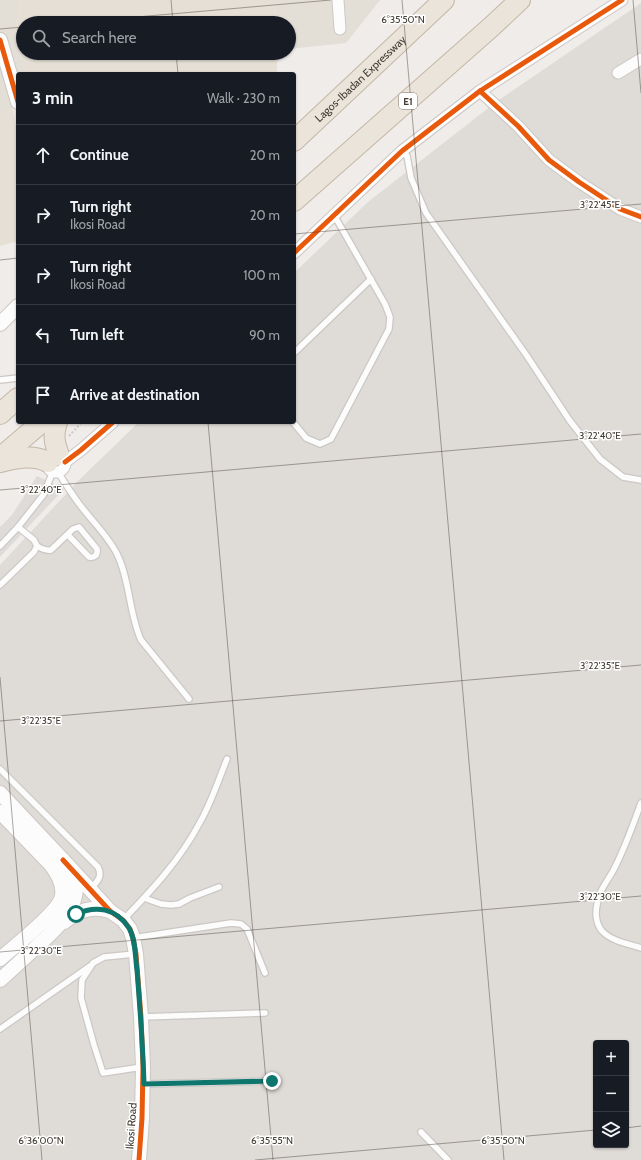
<!DOCTYPE html>
<html lang="en">
<head>
<meta charset="utf-8">
<style>
  body { margin:0; font-family:Cabin,sans-serif; background:#20242c; color:#f1f3f6 }
  .controls { position:absolute; right:12px; bottom:12px; display:grid; overflow:hidden; border-radius:4px; box-shadow:0 1px 3px #0004 }
  .controls button { width:36px; height:36px; display:grid; place-items:center; padding:0; border:0; border-bottom:1px solid #363941; background:#171b24; color:#f1f3f6; font:20px sans-serif }
  .stop { position:absolute; width:12px; height:12px; margin:-9px; border:3px solid #0f766e; border-radius:50%; background:#fff }
  .stop.end { background:#0f766e; border-color:#fff; box-shadow:0 1px 4px #0008 }
  .list { margin:0; padding:0; list-style:none }
  h2 { display:flex; justify-content:space-between; align-items:center; height:52px; margin:0; padding:0 16px; font-size:17px }
  h2 small { font-size:13px; font-weight:400; color:#9ea1a6 }
  .list li { display:grid; grid-template-columns:26px 1fr auto; gap:12px; align-items:center; box-sizing:border-box; height:60px; padding:0 16px; border-top:1px solid #363941 }
  .list b { display:block; font-size:15px; white-space:nowrap }
  .list p { margin:0; font-size:13px; white-space:nowrap; color:#9ea1a6 }
  .list em { font-size:13px; font-style:normal; color:#9ea1a6 }
  .icon { flex:none; width:22px; height:22px; fill:none; stroke:currentColor; stroke-width:2; stroke-linecap:round; stroke-linejoin:round }
  .map { position:relative; flex:none; width:641px; height:1160px; overflow:hidden }
  .search { position:absolute; background:#171b24; box-shadow:0 1px 3px #0004; left:16px; top:16px; width:280px; height:44px; display:flex; align-items:center; gap:10px; box-sizing:border-box; padding:0 14px; border-radius:22px; color:#9ea1a6; font-size:15px }
  .panel { position:absolute; background:#171b24; box-shadow:0 1px 3px #0004; left:16px; top:72px; width:280px; height:352px; border-radius:4px }
  .map>svg:first-child { display:block }
</style>
</head>
<body>
<div class="map">
<svg width="641" height="1160" viewBox="0 0 641 1160">
  <rect width="100%" height="100%" fill="#efece9"/>
  <g fill="#e3ded6">
    <polygon points="0,0 20,0 15,32 25,74 18,74 18,104 0,113"/>
    <polygon points="275,0 380,0 346,43 289,49 289,23 276,23"/>
  </g>
  <path fill="#dfdbd7" fill-rule="evenodd" d="M641,3V1160H0V565L80,479L139,422H294V273L368,202L496,102ZM596,1043H626V1145H596Z"/>
  <g fill="#e5dfd5">
    <polygon points="20,0 275,0 276,23 23,23 23,53 277,53 277,74 25,74 15,32"/>
    <polygon points="12,106 18,136 18,241 0,246 0,113"/>
  </g>
  <polygon fill="#dedbd9" points="37,476 64,489 0,557 0,527 12,515"/>
  <g fill="none" stroke-linecap="round" stroke-linejoin="round">
    <g stroke="#cbc8c5" stroke-width="8">
      <g id="service">
        <polyline points="402,151 407,156 411,178 426,213 527,356 570,421 600,459 623,477 641,480"/>
        <polyline points="294,353 371,279"/>
        <polyline points="0,380 18,378"/>
        <polyline points="293,422 306,438 320,444 331,439 389,329 390,317 385,304 334,215"/>
        <path d="M58,472C66,485 74,498 84,510C95,524 109,538 117,554C130,580 129,614 141,640L189,699"/>
        <polyline points="0,546 18,527 44,494 53,471"/>
        <path d="M37,546C42,549 46,551 51,550L73,529L79,527L97,549C98,555 95,558 89,557L68,535"/>
        <polyline points="0,585 34,552 37,546 34,540 18,527"/>
        <path d="M0,769L98,867C103,877 97,882 90,889"/>
        <path d="M641,803C633,825 625,848 614,869C608,881 598,891 597,905C595,913 596,924 602,931C611,941 629,944 641,948"/>
        <polyline points="144,898 161,904 171,905 179,904 190,898 219,887"/>
        <path d="M123,920C151,891 180,860 199,824C211,804 218,781 227,759"/>
        <polyline points="133,938 231,923 241,924 247,929 265,973"/>
        <polyline points="135,954 104,957 93,963 82,980 81,998 94,1045 103,1073 142,1067"/>
        <polyline points="141,1017 265,1013"/>
        <polyline points="0,1029 90,966"/>
        <polyline points="144,1084 272,1081"/>
        <polyline points="421,1132 448,1160"/>
      </g>
    </g>
    <g stroke="#cbc8c5" stroke-width="13">
      <g id="minor">
        <polyline points="338,0 340,29"/>
        <polyline points="618,73 641,59"/>
        <polyline points="480,91 518,126 549,160 579,182 620,209 641,217"/>
        <polyline points="294,253 402,151 424,134 480,91 622,0"/>
        <circle cx="56" cy="463" r="9"/>
        <polyline points="65,462 81,450 113,422"/>
      </g>
    </g>
    <g stroke="#cbc8c5" stroke-width="16">
      <g id="tertiary">
        <polyline points="0,40 18,102"/>
        <polyline points="0,324 18,306"/>
        <path d="M0,793L63,860C71,871 78,883 75,896C71,917 49,935 34,949C23,959 11,970 0,980"/>
        <path d="M0,812L51,865C58,874 64,884 62,896C59,913 14,946 0,959"/>
        <polyline points="63,860 110,911 123,920 130,929 133,938 136,954 141,1017 143,1067 142,1118 139,1160"/>
        <path d="M64,922C79,911 91,905 110,911"/>
      </g>
    </g>
    <g stroke="#c5b7a6" stroke-width="22">
      <g id="motorway">
        <path id="s1" d="M294,141L444,0"/>
        <polyline points="294,201 490,28 520,0"/>
        <polyline points="0,414 18,398"/>
        <path d="M57,422C53,436 54,442 59,455"/>
        <polyline points="0,458 42,422"/>
        <path d="M0,462C16,458 33,454 48,462"/>
      </g>
    </g>
    <polyline stroke="#cdcac7" stroke-width="2" stroke-dasharray="2 2" stroke-linecap="butt" points="69,436 82,422"/>
    <use href="#service" stroke="#fdfcfc" stroke-width="5.5"/>
    <use href="#minor" stroke="#fdfcfc" stroke-width="11"/>
    <use href="#tertiary" stroke="#fdfcfc" stroke-width="14"/>
    <use href="#motorway" stroke="#eae4da" stroke-width="20"/>
    <g stroke="#fff" stroke-width="8">
      <g id="cycleway">
        <polyline points="0,40 18,102"/>
        <polyline points="480,91 518,126 549,160 579,182 620,209 641,217"/>
        <polyline points="294,253 402,151 424,134 480,91 622,0"/>
        <polyline points="65,462 81,450 113,422"/>
        <polyline points="63,860 110,911 123,920 130,929 133,938 136,954 141,1017 143,1067 142,1118 139,1160"/>
      </g>
    </g>
    <use href="#cycleway" stroke="#e8590c" stroke-width="5"/>
  </g>
  <g fill="none" stroke-linecap="round" stroke-linejoin="round">
    <path stroke="#0f766e" stroke-width="5" d="M76,914C96,905 116,908 129,928C136,940 135,957 137,970C140,1008 143,1046 144,1084L272,1081"/>
  </g>
  <path fill="none" stroke="#443d36" stroke-width="1" stroke-opacity="0.45" d="M171,0L173,23M402,0L504,1160M633,0L641,93M68,23L331,0M0,29L23,27M176,53L178,74M294,234L641,204M0,260L18,258M208,422L273,1160M0,490L641,434M0,677L42,1160M0,721L641,665M0,952L641,896M626,1128L641,1126M255,1160L596,1130"/>
  <g text-anchor="middle" dominant-baseline="central" stroke-width="3" stroke-linejoin="round" paint-order="stroke">
    <rect fill="#fff" stroke="#7c7772" stroke-width="1" x="399" y="93" width="18" height="16" rx="3"/>
    <g font-size="10" font-weight="bold" fill="#443d36">
      <text x="408" y="101">E1</text>
    </g>
    <g font-size="11" fill="#443d36" stroke="#fff">
      <text stroke="none"><textPath href="#s1" startOffset="91">Lagos-Ibadan Expressway</textPath></text>
      <text transform="translate(131 1126) rotate(-86)">Ikosi Road</text>
    </g>
  </g>
  <g font-size="10" text-anchor="middle" fill="#443d36" stroke="#fff" stroke-width="3" stroke-linejoin="round" paint-order="stroke">
    <text x="403" y="23">6°35'50"N</text>
    <text x="600" y="208">3°22'45"E</text>
    <text x="600" y="439">3°22'40"E</text>
    <text x="41" y="493">3°22'40"E</text>
    <text x="600" y="669">3°22'35"E</text>
    <text x="41" y="724">3°22'35"E</text>
    <text x="600" y="900">3°22'30"E</text>
    <text x="41" y="954">3°22'30"E</text>
    <text x="41" y="1144">6°36'00"N</text>
    <text x="272" y="1144">6°35'55"N</text>
    <text x="503" y="1144">6°35'50"N</text>
  </g>
</svg>
<div class="controls">
<button>+</button>
<button>−</button>
<button><svg class="icon" aria-label="layers" viewBox="0 0 24 24"><path d="M12 4l9 5-9 5-9-5zM3 14l9 5 9-5"/></svg></button>
</div>
<div class="stop" style="left:76px;top:914px"></div>
<div class="stop end" style="left:272px;top:1081px"></div>
<div class="search"><svg class="icon" aria-label="search" viewBox="0 0 24 24"><circle cx="10" cy="10" r="6"/><path d="M15 15l6 6"/></svg>Search here</div>
<section class="panel">
<h2>3 min<small>Walk · 230 m</small></h2>
<ul class="list">
<li><svg class="icon" aria-label="ahead" viewBox="0 0 24 24"><path d="M12 20V5M6 11l6-6 6 6"/></svg><div><b>Continue</b></div><em>20 m</em></li>
<li><svg class="icon" aria-label="right" viewBox="0 0 24 24"><path d="M7 20v-9h11M14 6l5 5-5 5"/></svg><div><b>Turn right</b><p>Ikosi Road</p></div><em>20 m</em></li>
<li><svg class="icon" aria-label="right" viewBox="0 0 24 24"><path d="M7 20v-9h11M14 6l5 5-5 5"/></svg><div><b>Turn right</b><p>Ikosi Road</p></div><em>100 m</em></li>
<li><svg class="icon" aria-label="left" viewBox="0 0 24 24"><path d="M17 20v-9H6M10 6l-5 5 5 5"/></svg><div><b>Turn left</b></div><em>90 m</em></li>
<li><svg class="icon" aria-label="arrive" viewBox="0 0 24 24"><path d="M6 21V4h12l-3 4 3 4H6"/></svg><div><b>Arrive at destination</b></div></li>
</ul>
</section>
</div>
</body>
</html>
